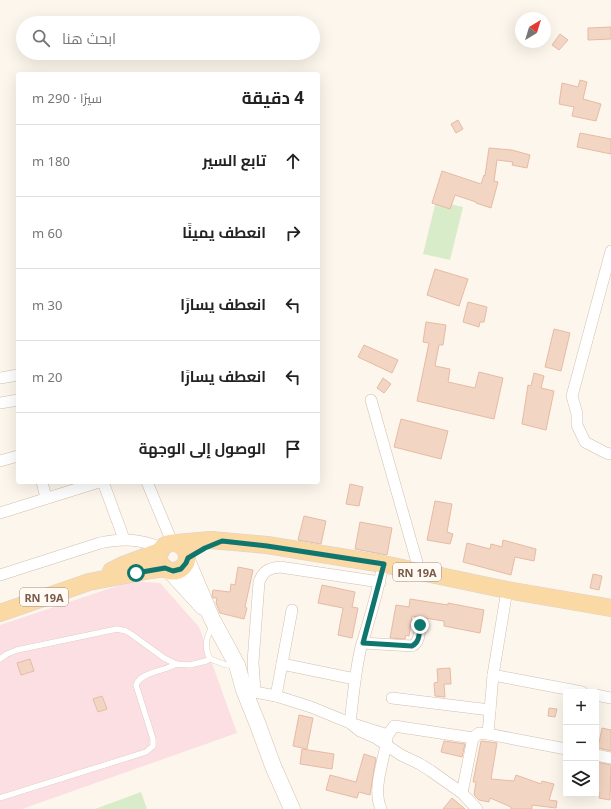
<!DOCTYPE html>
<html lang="ar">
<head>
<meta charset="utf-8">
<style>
  body { margin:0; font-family:"Noto Sans",Cairo,sans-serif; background:#f2f2f2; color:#222; direction:rtl }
  .controls { position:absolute; right:12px; bottom:12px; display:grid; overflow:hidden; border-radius:4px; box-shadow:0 4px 16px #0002 }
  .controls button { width:36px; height:36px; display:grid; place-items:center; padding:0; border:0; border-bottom:1px solid #e0e0e0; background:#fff; color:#222; font:20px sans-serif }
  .compass { position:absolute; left:515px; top:12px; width:36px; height:36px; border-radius:50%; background:#fff; box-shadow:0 4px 16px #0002; rotate:38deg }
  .stop { position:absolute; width:12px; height:12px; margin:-9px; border:3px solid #0f766e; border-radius:50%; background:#fff }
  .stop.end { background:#0f766e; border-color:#fff; box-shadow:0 1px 4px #0008 }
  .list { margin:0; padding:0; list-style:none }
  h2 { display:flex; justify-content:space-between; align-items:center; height:52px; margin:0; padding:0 16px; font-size:17px }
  h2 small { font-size:13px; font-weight:400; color:#767676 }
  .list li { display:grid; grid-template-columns:26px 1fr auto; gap:12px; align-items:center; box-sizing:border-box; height:72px; padding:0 16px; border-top:1px solid #e0e0e0 }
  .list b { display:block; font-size:15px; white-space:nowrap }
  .list em { font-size:13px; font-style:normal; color:#767676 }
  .icon { flex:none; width:22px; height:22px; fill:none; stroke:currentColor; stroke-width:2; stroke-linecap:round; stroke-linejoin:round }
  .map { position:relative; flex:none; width:611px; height:809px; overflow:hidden; direction:ltr }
  .search { position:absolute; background:#fff; box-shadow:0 4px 16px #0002; left:16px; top:16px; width:304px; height:44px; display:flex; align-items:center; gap:10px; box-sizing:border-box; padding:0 14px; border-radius:22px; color:#767676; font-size:15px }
  .panel { position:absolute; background:#fff; box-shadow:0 4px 16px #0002; left:16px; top:72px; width:304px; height:412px; border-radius:4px; direction:rtl }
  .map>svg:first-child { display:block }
</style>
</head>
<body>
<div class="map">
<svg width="611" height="809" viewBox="0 0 611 809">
  <rect width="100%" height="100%" fill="#fdf6ec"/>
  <polygon fill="#fbdfe3" points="132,581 160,583 199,627 237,733 22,809 0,809 0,625"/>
  <g fill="#d8ecc9">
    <polygon points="436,201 463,207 450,260 423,254"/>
    <polygon points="141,792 147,809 95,809"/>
  </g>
  <g fill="#f3d5c3" stroke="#e6bba3">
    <polygon points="611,27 611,39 588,40 588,28"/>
    <polygon points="560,34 568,40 559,50 552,45"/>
    <polygon points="580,80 587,82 583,99 601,104 596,121 572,116 574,107 559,104 562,83 578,87"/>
    <polygon points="458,120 463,129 456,133 451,124"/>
    <polygon points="580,133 611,139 611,154 577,147"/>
    <polygon points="489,148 512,150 530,155 527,168 512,165 513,162 497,160 494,181 498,182 491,208 476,203 476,202 455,195 450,209 432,203 442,171 481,184 484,175 485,176"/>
    <polygon points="435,269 468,279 459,306 427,295"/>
    <polygon points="468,302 487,307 484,322 480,322 479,327 463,322"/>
    <polygon points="426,322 446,325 443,345 439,345 435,366 450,369 448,382 475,388 479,372 503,378 494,419 417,401 429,343 423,342"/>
    <polygon points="554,329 570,333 561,371 545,367"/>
    <polygon points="364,345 398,360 392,373 358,357"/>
    <polygon points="534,373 544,376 541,388 554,391 546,430 522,424 528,385 531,386"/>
    <polygon points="383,378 391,384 384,393 377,388"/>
    <polygon points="401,419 448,431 441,459 394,447"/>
    <polygon points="350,484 363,487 359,506 346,504"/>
    <polygon points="435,501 452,504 447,532 453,534 450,544 427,540"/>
    <polygon points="304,516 326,521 321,544 298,540"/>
    <polygon points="360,522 392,528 387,555 355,549"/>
    <polygon points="503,540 536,549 534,561 515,557 511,575 463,562 467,543 490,549 491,544 502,547"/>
    <polygon points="238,567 253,570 245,607 247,608 244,619 220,613 216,603 217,598 213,598 212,596 213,590 230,592 231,584 235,585"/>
    <polygon points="593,574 602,576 599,590 590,588"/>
    <polygon points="322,585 355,592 352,607 358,608 352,638 338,635 343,608 318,603"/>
    <polygon points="410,599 448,605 448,603 484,610 480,633 444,626 444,621 412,616 409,636 406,635 405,639 390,638 396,605 409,607"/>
    <polygon points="30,659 34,671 21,675 17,663"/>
    <polygon points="450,668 451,684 444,684 445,697 435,696 434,683 438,682 437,669"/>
    <polygon points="102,696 107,709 98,712 93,699"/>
    <polygon points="549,708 557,709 555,717 548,716"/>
    <polygon points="299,715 313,718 307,749 293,746"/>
    <polygon points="602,728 611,730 611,751 598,748"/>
    <polygon points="444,741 465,744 462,757 441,752"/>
    <polygon points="481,741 497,743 491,779 514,781 516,775 541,784 542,781 554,784 549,800 557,801 556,808 532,805 532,809 511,809 511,807 490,798 489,802 479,800 474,795 476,782 473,782"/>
    <polygon points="302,749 334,754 332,769 300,764"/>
    <polygon points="364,754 376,758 370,795 359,792 357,798 326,790 330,775 356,782"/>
    <polygon points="596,762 611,765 610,800 599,798 600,793 596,792"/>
    <polygon points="452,798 465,809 443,809"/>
  </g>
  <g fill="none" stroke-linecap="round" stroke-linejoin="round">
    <g stroke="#d1beb0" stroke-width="6">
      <g id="lane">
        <path d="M213,626C206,636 204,648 210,659L226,665H234"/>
        <polyline points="0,659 7,654 17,650 117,629 126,631 131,634 164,658 176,664 190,665 206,661 210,659"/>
        <path d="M0,798L146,752L153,746V739L136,685C140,672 166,671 176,664"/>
      </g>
    </g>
    <g stroke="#d1beb0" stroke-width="12">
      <g id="street">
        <polyline points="611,251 572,396 577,414 577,425 585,442 606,453 611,454"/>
        <polyline points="0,378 18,375"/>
        <polyline points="371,400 420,573"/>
        <polyline points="0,403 18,400"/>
        <polyline points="0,461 18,456"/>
        <polyline points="42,482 46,498"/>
        <polyline points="103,482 124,539"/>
        <polyline points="147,482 172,542"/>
        <polyline points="0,513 99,482"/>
        <path d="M383,564C378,593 369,620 361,647C355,672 353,698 350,723L388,735L394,726L473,738"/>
        <path d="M0,575L100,543C124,538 139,539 162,548"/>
        <path d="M363,643L412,646C420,642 419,633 420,625"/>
        <polyline points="282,664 355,679"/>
        <polyline points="493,675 582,692"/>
        <polyline points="244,690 276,696 311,707 350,723 360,731 376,738 401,755 420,764 431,771 462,793 477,809"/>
        <path d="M255,692L253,662L259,582C263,571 269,568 280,567L380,582"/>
        <polyline points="596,695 611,698"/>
        <polyline points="276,696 292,610"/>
        <polyline points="392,698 490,710"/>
        <polyline points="488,734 566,749"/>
        <polyline points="596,755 611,758"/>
        <polyline points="462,793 473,738 479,733 488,734 493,675 507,590"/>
        <path d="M381,809C372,788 384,761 387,739"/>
      </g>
    </g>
    <g stroke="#d6c0b0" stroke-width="17">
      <g id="secondary">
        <polyline points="187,560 212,619 237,665 244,690 258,725 273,766 292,809"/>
        <polyline points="169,570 203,607"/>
      </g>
    </g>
    <g stroke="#dad1cd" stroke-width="18">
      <g id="primary">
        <circle cx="173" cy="557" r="14"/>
        <polyline points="177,543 211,540 267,545 383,564 507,590 611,608"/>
        <polyline points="111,571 123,565 161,551"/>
        <polyline points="0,613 89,582 151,570 165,568"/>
      </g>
    </g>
    <use href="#lane" stroke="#fff" stroke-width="5.5"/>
    <use href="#street" stroke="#fff" stroke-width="11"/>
    <use href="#secondary" stroke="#fff" stroke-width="16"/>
    <use href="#primary" stroke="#fbd9a5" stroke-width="17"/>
  </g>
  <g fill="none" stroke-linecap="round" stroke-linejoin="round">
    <path stroke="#0f766e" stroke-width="5" d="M136,573L165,568L173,571L181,569L186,563L188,558L205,548L222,541L267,546L384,564L363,643L412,646C420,642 419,634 420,625"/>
  </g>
  <g text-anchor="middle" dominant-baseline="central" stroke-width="3" stroke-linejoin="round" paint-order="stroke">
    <g fill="#fffaf3" stroke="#a28b7f" stroke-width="1">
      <rect x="393" y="563" width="48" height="18" rx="3"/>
      <rect x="20" y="588" width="48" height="18" rx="3"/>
    </g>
    <g font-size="11" font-weight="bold" fill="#7a5c4d">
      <text x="417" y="572">RN 19A</text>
      <text x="44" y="597">RN 19A</text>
    </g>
  </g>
</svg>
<div class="controls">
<button>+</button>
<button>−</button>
<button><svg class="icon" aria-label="layers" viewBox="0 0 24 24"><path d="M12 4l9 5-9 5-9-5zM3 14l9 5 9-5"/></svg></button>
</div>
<svg class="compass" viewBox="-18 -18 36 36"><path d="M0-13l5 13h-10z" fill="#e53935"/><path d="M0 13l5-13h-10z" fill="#767676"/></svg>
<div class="stop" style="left:136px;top:573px"></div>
<div class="stop end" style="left:420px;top:625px"></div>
<div class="search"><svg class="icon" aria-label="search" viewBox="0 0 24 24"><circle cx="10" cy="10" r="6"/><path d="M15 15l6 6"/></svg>ابحث هنا</div>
<section class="panel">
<h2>4 دقيقة<small>سيرًا · 290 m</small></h2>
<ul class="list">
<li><svg class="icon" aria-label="ahead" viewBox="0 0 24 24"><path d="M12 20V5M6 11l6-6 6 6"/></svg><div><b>تابع السير</b></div><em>180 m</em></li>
<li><svg class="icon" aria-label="right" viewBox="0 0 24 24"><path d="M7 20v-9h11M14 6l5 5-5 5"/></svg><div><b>انعطف يمينًا</b></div><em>60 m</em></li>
<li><svg class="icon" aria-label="left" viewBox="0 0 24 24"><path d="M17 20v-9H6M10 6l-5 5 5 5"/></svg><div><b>انعطف يسارًا</b></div><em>30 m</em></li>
<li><svg class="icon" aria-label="left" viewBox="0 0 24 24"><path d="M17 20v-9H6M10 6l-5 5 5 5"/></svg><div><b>انعطف يسارًا</b></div><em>20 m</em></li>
<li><svg class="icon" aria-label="arrive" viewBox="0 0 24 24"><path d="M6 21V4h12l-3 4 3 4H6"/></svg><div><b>الوصول إلى الوجهة</b></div></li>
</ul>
</section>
</div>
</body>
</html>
